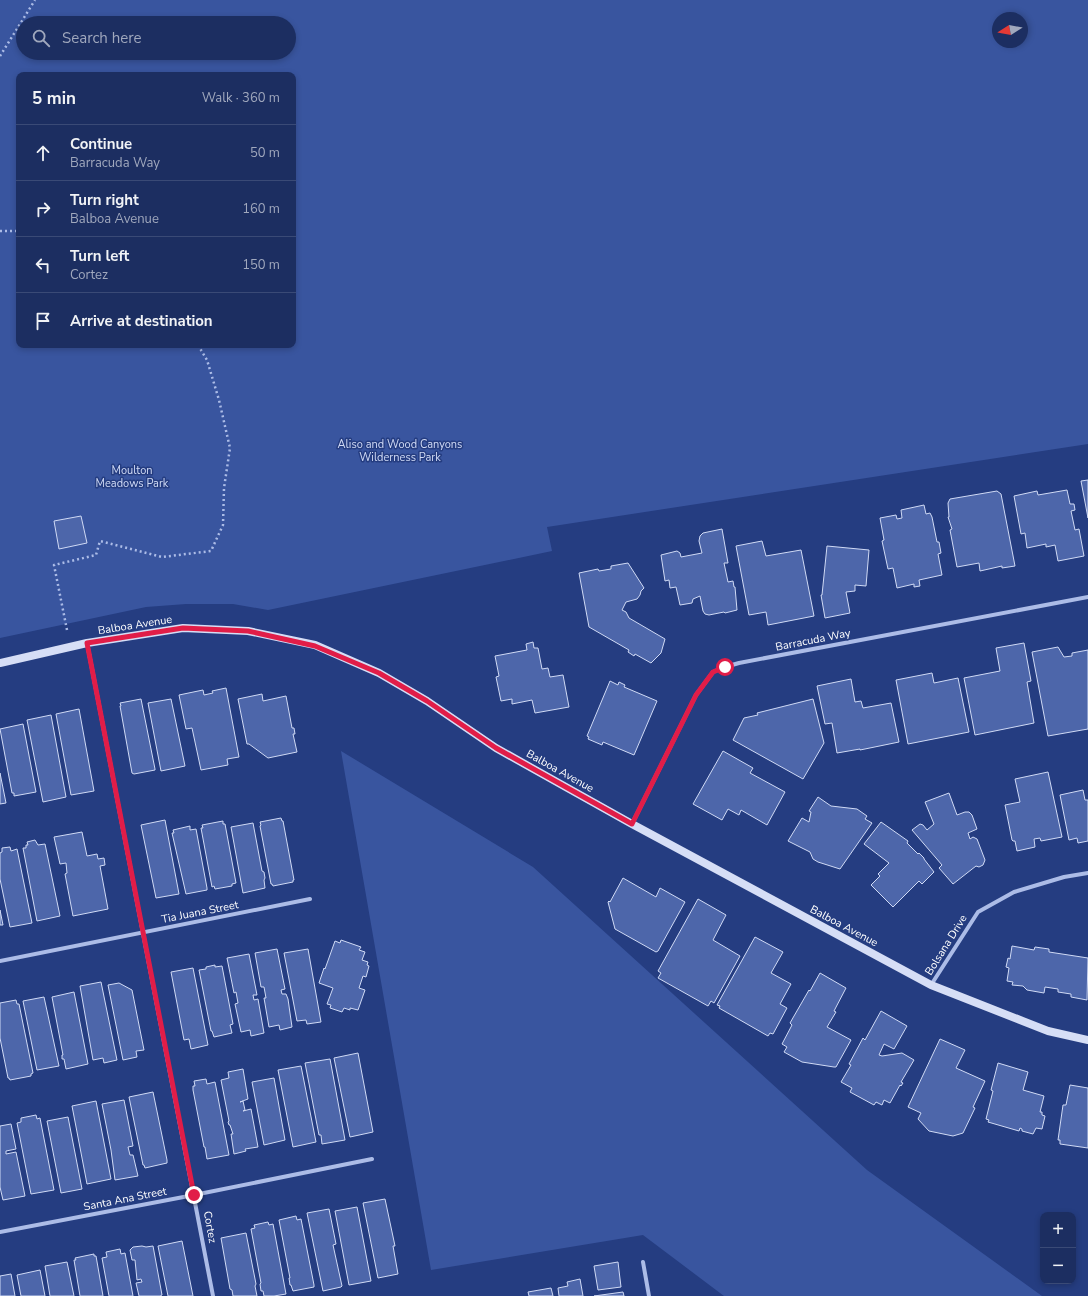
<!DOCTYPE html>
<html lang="en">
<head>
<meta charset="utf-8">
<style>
  body { margin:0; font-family:"Nunito Sans",sans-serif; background:#293a6a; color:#f1f3f6 }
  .controls { position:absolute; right:12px; bottom:12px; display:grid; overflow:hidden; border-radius:8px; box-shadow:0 2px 6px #0003 }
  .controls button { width:36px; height:36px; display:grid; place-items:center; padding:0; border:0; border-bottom:1px solid #3a4a76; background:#1c2e61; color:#f1f3f6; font:20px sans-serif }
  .compass { position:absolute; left:992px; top:12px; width:36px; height:36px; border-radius:50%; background:#1c2e61; box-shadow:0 2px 6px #0003; rotate:259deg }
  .stop { position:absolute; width:12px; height:12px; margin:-9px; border:3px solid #e11d48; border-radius:50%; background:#fff }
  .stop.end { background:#e11d48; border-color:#fff; box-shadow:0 1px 4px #0008 }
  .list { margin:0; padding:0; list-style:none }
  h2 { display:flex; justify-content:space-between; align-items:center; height:52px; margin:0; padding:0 16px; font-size:17px }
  h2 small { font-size:13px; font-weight:400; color:#a0a8bd }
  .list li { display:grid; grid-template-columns:26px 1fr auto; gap:12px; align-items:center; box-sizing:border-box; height:56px; padding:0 16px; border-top:1px solid #3a4a76 }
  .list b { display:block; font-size:15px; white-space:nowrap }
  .list p { margin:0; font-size:13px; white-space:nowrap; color:#a0a8bd }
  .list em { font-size:13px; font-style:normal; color:#a0a8bd }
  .icon { flex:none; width:22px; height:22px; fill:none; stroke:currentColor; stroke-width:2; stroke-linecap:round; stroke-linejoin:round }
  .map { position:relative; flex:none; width:1088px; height:1296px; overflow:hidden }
  .search { position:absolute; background:#1c2e61; box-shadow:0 2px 6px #0003; left:16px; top:16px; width:280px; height:44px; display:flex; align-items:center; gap:10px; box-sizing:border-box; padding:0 14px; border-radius:22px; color:#a0a8bd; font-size:15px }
  .panel { position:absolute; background:#1c2e61; box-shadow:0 2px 6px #0003; left:16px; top:72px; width:280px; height:276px; border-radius:8px }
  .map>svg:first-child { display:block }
</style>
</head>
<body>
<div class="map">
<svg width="1088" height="1296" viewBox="0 0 1088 1296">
  <rect width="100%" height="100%" fill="#253d81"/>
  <g fill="#39559f" fill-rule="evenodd">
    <path d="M0,0H1088V444L547,527L552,551L268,610L233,604H186L146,607L0,638ZM998,18H1022V42H998ZM23,23H289V53H23ZM19,75H293V345H19Z"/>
    <polygon points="341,751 533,867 867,1170 1042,1296 724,1296 643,1235 431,1270"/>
  </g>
  <g fill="#4d66aa" stroke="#d0daf5">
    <polygon points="1088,480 1088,518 1081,481"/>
    <polygon points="1067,490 1070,504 1074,504 1075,510 1071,511 1075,530 1079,529 1084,556 1058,561 1055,545 1046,547 1046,544 1027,548 1025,533 1021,534 1014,496 1037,491 1038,495"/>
    <polygon points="997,491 1001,494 1015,566 1002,568 1002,566 980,571 979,563 957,567 950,530 952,529 948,517 949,517 948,503 950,499"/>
    <polygon points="924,505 926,514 930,513 932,517 937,542 939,542 941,553 938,554 942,575 919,580 920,586 914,587 914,584 897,588 893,568 888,569 882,541 884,540 880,518 896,515 897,519 902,518 901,510"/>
    <polygon points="81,516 87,543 59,549 54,521"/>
    <polygon points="722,529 728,563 724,563 728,582 733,581 734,587 735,587 737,610 725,613 724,612 709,615 705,614 703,611 700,596 693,599 692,603 680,605 676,587 670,588 669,580 665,581 661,555 677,551 680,553 681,557 702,553 699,541 700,536 703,533"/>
    <polygon points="762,541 766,556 801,550 814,616 768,625 766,612 749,615 736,546"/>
    <polygon points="827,546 869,550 866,586 855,585 855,591 846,592 850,613 825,618 821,595 822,595"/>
    <polygon points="628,563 644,588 641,591 640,595 637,599 626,602 622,610 626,612 629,618 665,639 661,653 651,663 635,654 634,656 628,652 629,650 589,627 579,573 598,569 599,571 611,569 611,566"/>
    <polygon points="533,642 534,648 538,648 542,669 548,668 550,677 563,675 569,707 535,713 532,700 512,704 512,699 501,701 496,677 499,676 495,656 527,650 526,644"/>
    <polygon points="1024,643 1031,681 1027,682 1034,723 975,735 964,678 1000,671 996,648"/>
    <polygon points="1058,647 1064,657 1072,656 1072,653 1088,650 1088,729 1048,736 1032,652"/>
    <polygon points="932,673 934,683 958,678 969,732 908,744 896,680"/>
    <polygon points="851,679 855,702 861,701 863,708 891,703 899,742 860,750 860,749 837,753 832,723 825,724 817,686"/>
    <polygon points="610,681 618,685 619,682 625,685 624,687 657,701 634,755 603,742 602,745 588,739 589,737 587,736"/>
    <polygon points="226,688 239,757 227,759 228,765 201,770 192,728 186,729 179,695 203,690 204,695 213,693 212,691"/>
    <polygon points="262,694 263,701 286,696 292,728 294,728 295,734 293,734 297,752 268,758 249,744 247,744 238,699"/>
    <polygon points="141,699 155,769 155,770 134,774 132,773 120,706 121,706 120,703"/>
    <polygon points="171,699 185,766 161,771 148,703"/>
    <polygon points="813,699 824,743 803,779 733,740 744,718 758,715 757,713"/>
    <polygon points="79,709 94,791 71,795 56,714"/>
    <polygon points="51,715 66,797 43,802 27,720"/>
    <polygon points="23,724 36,792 14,796 14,793 12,793 0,729"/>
    <polygon points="723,751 753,768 750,773 785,792 767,825 741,810 739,815 728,809 722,820 693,804"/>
    <polygon points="1048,772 1062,837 1041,841 1040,838 1034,839 1035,847 1017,851 1015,841 1013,841 1012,840 1005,805 1020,802 1015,779"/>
    <polygon points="0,773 6,803 0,804"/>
    <polygon points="1083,790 1085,800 1088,800 1088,841 1078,843 1077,838 1069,840 1060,795"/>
    <polygon points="949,793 957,815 965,812 969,812 972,815 977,829 968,833 970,839 973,837 977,839 985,860 983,865 979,867 976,866 953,884 939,868 942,865 912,830 920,824 923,825 927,830 934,824 925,802"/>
    <polygon points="818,797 831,806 857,809 867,816 865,819 872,823 840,869 818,862 813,859 810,852 788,841 802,818 809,822 811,812 809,811"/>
    <polygon points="281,818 282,821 283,821 294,880 293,880 293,882 273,886 272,884 271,884 260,826 261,825 260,822"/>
    <polygon points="165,820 179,894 156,898 141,825"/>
    <polygon points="223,821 223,824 225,824 236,883 232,884 232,886 215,889 214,886 212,887 201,828 203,828 202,825"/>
    <polygon points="881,822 908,841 907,843 918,854 919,853 924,858 924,859 934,872 922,884 919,881 893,907 871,885 880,876 878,874 889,863 864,844"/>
    <polygon points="253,823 262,871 264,872 265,878 264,880 265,888 243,893 231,827"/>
    <polygon points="190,826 190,830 196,829 207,888 207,890 186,894 172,833 174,833 173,830"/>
    <polygon points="82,832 87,856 97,854 98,859 104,858 105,865 100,866 108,909 73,916 65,874 67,873 66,863 60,864 54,837"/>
    <polygon points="35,840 38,845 45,844 60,916 37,921 23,848 26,848 26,845 28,845 27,842"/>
    <polygon points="10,847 11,851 17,849 32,923 10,927 0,879 0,853 2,852 2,848"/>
    <polygon points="623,878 656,897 660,888 685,902 658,951 656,952 615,929 608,902 609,901 610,902"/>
    <polygon points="698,899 726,915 713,940 740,956 714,1003 711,1001 708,1006 658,978 661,973 658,971"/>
    <polygon points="0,910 3,925 0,925"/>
    <polygon points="755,937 783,952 771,973 791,984 780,1004 787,1008 773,1034 770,1033 768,1036 719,1008 720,1006 717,1005"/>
    <polygon points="341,940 361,947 359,950 365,952 362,960 368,962 367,965 369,966 366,977 363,976 359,988 365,990 358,1010 350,1008 350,1010 344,1008 342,1012 330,1008 331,1005 327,1004 333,988 319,983 324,968 325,969 335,941 340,943"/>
    <polygon points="1012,946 1034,950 1035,947 1049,949 1049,952 1088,958 1087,1000 1071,997 1071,994 1058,992 1058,989 1045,987 1044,993 1027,990 1023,986 1012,985 1013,982 1007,981 1009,968 1006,967 1008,958 1010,959"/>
    <polygon points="277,949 285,989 281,990 282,994 286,994 288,999 292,1027 280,1030 279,1025 269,1027 264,998 266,998 264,987 261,987 255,953"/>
    <polygon points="308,949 321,1022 307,1024 306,1020 297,1021 284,953"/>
    <polygon points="249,954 257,995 253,995 254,1000 258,999 264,1033 251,1036 250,1030 241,1032 235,1004 238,1003 236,992 234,993 227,958"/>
    <polygon points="215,965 215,967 222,966 233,1024 230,1025 232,1033 214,1037 212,1031 211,1031 199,970 206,969 206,967"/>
    <polygon points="193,968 208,1045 191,1049 189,1039 184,1040 171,972"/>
    <polygon points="820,973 846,988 834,1011 836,1012 827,1027 851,1040 836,1067 834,1067 802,1062 784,1052 787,1047 782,1044 792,1025 790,1023 809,990 810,991"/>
    <polygon points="101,982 117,1060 104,1063 103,1058 93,1060 80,986"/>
    <polygon points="119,983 132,990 144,1050 136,1051 137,1057 123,1060 108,985"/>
    <polygon points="74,992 88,1064 66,1069 64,1059 62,1059 62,1055 63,1055 52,997"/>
    <polygon points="44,997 59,1066 37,1070 23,1001"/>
    <polygon points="16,1000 17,1004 19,1004 33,1073 31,1074 31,1076 10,1080 9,1078 8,1078 0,1038 0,1003"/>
    <polygon points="881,1011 907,1026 894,1049 884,1044 879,1055 882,1056 902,1053 914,1060 901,1082 903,1083 901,1086 900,1085 890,1103 884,1100 882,1105 876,1102 874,1105 850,1092 852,1088 841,1082 851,1065 849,1064 863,1038 865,1040"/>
    <polygon points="940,1039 965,1050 956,1068 985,1081 973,1107 975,1108 963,1133 953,1136 929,1131 918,1119 921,1113 908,1107"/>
    <polygon points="358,1053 373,1132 350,1137 334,1058"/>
    <polygon points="330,1059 345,1140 322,1144 321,1135 319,1135 305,1063"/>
    <polygon points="998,1063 1028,1072 1023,1090 1044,1096 1040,1112 1042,1112 1042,1115 1045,1116 1042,1129 1036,1128 1033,1134 1022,1131 1022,1129 1020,1128 1019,1131 988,1122 989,1120 986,1119 993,1091 991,1090"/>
    <polygon points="301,1066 316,1142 293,1147 278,1070"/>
    <polygon points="243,1069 248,1099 240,1102 243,1101 245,1110 243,1111 251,1109 258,1147 245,1149 246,1151 234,1154 231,1134 233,1134 230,1125 229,1125 228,1122 229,1121 221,1080 229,1078 228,1072"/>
    <polygon points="274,1078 285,1140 264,1145 252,1082"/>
    <polygon points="206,1079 207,1084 215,1082 229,1155 207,1159 205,1147 204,1147 193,1090 193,1086 195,1086 194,1081"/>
    <polygon points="1070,1085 1088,1088 1088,1148 1060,1144 1060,1140 1058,1140 1063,1105 1066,1105"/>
    <polygon points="153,1092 167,1160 167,1163 145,1168 144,1165 143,1165 129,1097"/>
    <polygon points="124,1100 133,1146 128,1147 130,1155 133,1155 138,1176 115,1180 111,1150 102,1104"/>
    <polygon points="96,1101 111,1179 87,1184 72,1106"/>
    <polygon points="36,1115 37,1119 40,1118 54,1190 31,1194 17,1123 21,1122 21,1118"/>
    <polygon points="68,1117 82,1189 61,1193 47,1121"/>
    <polygon points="11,1124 16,1149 6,1151 6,1154 16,1152 25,1196 3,1200 0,1187 0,1126"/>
    <polygon points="385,1199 395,1246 393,1246 398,1274 378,1278 363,1203"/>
    <polygon points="357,1207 371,1281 349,1285 335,1211"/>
    <polygon points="329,1209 336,1244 333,1245 342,1286 341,1287 323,1291 307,1213"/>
    <polygon points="296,1216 297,1220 301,1219 314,1285 314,1287 293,1291 291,1285 290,1285 289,1278 290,1278 279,1220"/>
    <polygon points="268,1222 269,1225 273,1224 286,1294 274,1296 264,1296 263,1291 261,1291 260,1284 261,1283 251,1229 255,1228 254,1225"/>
    <polygon points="246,1233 256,1284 255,1286 257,1296 233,1296 232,1290 230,1289 221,1238"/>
    <polygon points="182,1241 193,1296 168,1296 158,1246"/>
    <polygon points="142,1246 146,1247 153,1246 162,1295 160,1296 139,1296 136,1283 142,1282 141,1279 137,1280 135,1260 132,1260 130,1250 133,1247"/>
    <polygon points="120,1249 121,1254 125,1253 133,1296 109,1296 102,1258 107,1257 106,1252"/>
    <polygon points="94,1254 94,1256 96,1256 103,1296 80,1296 74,1260 76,1260 75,1258"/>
    <polygon points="67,1262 74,1296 50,1296 45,1266"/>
    <polygon points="618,1262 621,1287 598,1290 594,1266"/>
    <polygon points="40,1270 45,1296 21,1296 17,1275"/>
    <polygon points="11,1274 15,1296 0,1296 0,1276"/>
    <polygon points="580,1279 583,1296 559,1296 558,1288 568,1286 567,1282"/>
    <polygon points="551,1288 553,1296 529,1296 528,1292"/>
    <polygon points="623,1292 624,1296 594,1296"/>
  </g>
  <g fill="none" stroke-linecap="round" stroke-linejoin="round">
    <g stroke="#acbce7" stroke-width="2.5" stroke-dasharray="2 3" stroke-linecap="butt">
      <polyline points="0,56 35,0"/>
      <polyline points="0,231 19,231"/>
      <polyline points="67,630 54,565 96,555 100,541 162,557 211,551 223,525 224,488 230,448 219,400 207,360 198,345"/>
    </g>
    <g stroke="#acbce7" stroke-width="4">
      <polyline points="87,643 213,1296"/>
      <polyline points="632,824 696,695 713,672 725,667 739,663 1088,597"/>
      <polyline points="0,961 310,899"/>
      <polyline points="931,985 978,912 1014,892 1064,877 1088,873"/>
      <polyline points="0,1232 194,1195 372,1159"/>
      <polyline points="643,1262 649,1296"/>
    </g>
    <polyline stroke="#d6def6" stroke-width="8" points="0,663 87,643 183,628 248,631 315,645 379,673 427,701 496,748 632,824 931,985 1048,1031 1088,1040"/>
  </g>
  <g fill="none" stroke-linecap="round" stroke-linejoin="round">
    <polyline stroke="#e11d48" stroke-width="5" points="194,1195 87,643 183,628 248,631 315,646 379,673 427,701 496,748 632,824 696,695 713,672 725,667"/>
  </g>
  <g text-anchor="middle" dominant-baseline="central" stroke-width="3" stroke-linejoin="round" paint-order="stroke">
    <g font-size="11" fill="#d0daf5" stroke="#253d81">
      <text x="400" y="444">Aliso and Wood Canyons<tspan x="400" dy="13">Wilderness Park</tspan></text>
      <text x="132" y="470">Moulton<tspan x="132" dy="13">Meadows Park</tspan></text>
    </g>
    <g font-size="11" fill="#fff" stroke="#253d81">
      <text transform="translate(135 625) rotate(-9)">Balboa Avenue</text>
      <text transform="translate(813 640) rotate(-11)">Barracuda Way</text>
      <text transform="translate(560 771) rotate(29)">Balboa Avenue</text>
      <text transform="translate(200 912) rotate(-11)">Tia Juana Street</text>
      <text transform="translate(844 926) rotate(28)">Balboa Avenue</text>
      <text transform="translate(946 945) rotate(-58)">Bolsana Drive</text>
      <text transform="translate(125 1199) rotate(-11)">Santa Ana Street</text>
      <text transform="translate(210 1227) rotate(80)">Cortez</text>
    </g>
  </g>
</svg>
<div class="controls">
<button>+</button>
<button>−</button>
</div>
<svg class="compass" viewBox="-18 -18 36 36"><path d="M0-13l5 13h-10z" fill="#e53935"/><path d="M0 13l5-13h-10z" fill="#a0a8bd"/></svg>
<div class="stop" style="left:725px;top:667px"></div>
<div class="stop end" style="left:194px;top:1195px"></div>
<div class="search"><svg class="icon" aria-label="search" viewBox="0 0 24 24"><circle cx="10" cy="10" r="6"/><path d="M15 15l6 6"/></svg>Search here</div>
<section class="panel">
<h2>5 min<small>Walk · 360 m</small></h2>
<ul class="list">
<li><svg class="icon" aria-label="ahead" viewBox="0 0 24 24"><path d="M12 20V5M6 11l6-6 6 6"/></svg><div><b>Continue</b><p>Barracuda Way</p></div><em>50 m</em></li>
<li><svg class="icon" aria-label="right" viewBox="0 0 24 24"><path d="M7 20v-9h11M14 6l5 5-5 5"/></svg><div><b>Turn right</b><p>Balboa Avenue</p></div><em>160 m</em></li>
<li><svg class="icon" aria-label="left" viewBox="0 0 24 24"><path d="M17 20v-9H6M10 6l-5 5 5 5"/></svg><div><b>Turn left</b><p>Cortez</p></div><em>150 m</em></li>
<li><svg class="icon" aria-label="arrive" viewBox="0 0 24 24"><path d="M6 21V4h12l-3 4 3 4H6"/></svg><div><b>Arrive at destination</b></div></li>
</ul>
</section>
</div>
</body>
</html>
